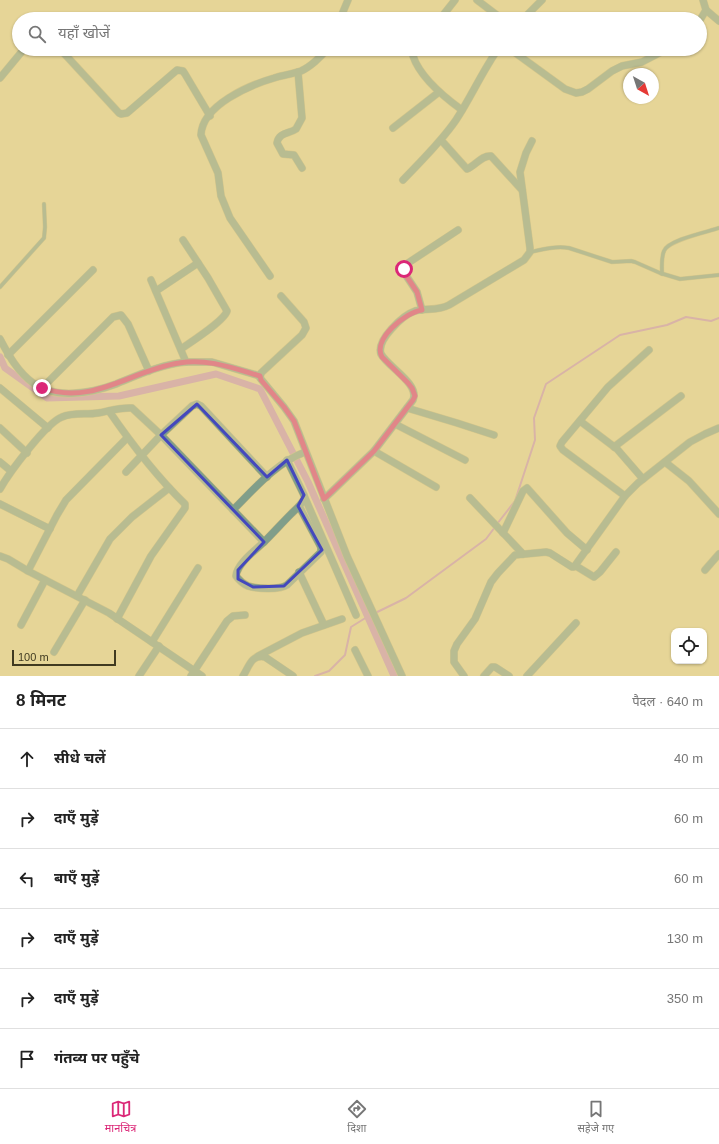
<!DOCTYPE html>
<html lang="hi">
<head>
<meta charset="utf-8">
<style>
  body { margin:0; font-family:Helvetica,"Noto Sans Devanagari",sans-serif; background:#f6f6f6; color:#222 }
  .controls { position:absolute; right:12px; bottom:12px; display:grid; overflow:hidden; border-radius:8px; box-shadow:0 1px 3px #0004 }
  .controls button { width:36px; height:36px; display:grid; place-items:center; padding:0; border:0; border-bottom:1px solid #e0e0e0; background:#fff; color:#222; font:20px sans-serif }
  .compass { position:absolute; left:623px; top:68px; width:36px; height:36px; border-radius:50%; background:#fff; box-shadow:0 1px 3px #0004; rotate:141deg }
  .scale { position:absolute; left:12px; bottom:10px; width:104px; box-sizing:border-box; padding-left:4px; border:2px solid #403a20; border-top:0; font-size:11px; line-height:14px; white-space:nowrap; color:#403a20; -webkit-text-stroke:3px #e6d697; paint-order:stroke }
  .stop { position:absolute; width:12px; height:12px; margin:-9px; border:3px solid #db2777; border-radius:50%; background:#fff }
  .stop.end { background:#db2777; border-color:#fff; box-shadow:0 1px 4px #0008 }
  .list { margin:0; padding:0; list-style:none }
  h2 { display:flex; justify-content:space-between; align-items:center; height:52px; margin:0; padding:0 16px; font-size:17px }
  h2 small { font-size:13px; font-weight:400; color:#767676 }
  .list li { display:grid; grid-template-columns:26px 1fr auto; gap:12px; align-items:center; box-sizing:border-box; height:60px; padding:0 16px; border-top:1px solid #e0e0e0 }
  .list b { display:block; font-size:15px; white-space:nowrap }
  .list em { font-size:13px; font-style:normal; color:#767676 }
  .icon { flex:none; width:22px; height:22px; fill:none; stroke:currentColor; stroke-width:2; stroke-linecap:round; stroke-linejoin:round }
  .map { position:relative; flex:none; width:719px; height:676px; overflow:hidden }
  .search { position:absolute; background:#fff; box-shadow:0 1px 3px #0004; left:12px; right:12px; top:12px; height:44px; display:flex; align-items:center; gap:10px; box-sizing:border-box; padding:0 14px; border-radius:22px; color:#767676; font-size:15px }
  .sheet { height:412px; background:#fff }
  nav { display:flex; justify-content:space-around; align-items:center; box-sizing:border-box; height:56px; border-top:1px solid #e0e0e0; background:#fff; font-size:11px; color:#767676 }
  nav a { display:grid; justify-items:center; gap:2px }
  nav .on { color:#db2777 }
  .map>svg:first-child { display:block }
</style>
</head>
<body>
<div class="map">
<svg width="719" height="676" viewBox="0 0 719 676">
  <rect width="100%" height="100%" fill="#e6d697"/>
  <g fill="none" stroke-linecap="round" stroke-linejoin="round">
    <g stroke="#c98bba" stroke-width="2">
      <polyline points="497,524 515,501 535,440 534,418 546,384 620,335 667,325 686,317 711,321 719,318"/>
      <polyline points="315,676 329,671 345,655 351,627 367,617 406,598 486,539 495,527"/>
    </g>
    <polyline stroke="#c98bba" stroke-width="7" points="0,357 5,368 47,398 119,396 216,374 260,389 308,482 394,676"/>
    <g stroke="#c1b47d" stroke-width="4.5">
      <g id="lane">
        <path d="M531,252C544,249 556,246 569,248L612,262L631,261L635,262L660,273L680,279L719,275"/>
        <path d="M662,274C662,267 661,258 664,251C668,240 707,232 719,228"/>
        <polyline points="0,287 44,238 45,227 44,204"/>
      </g>
    </g>
    <g stroke="#c1b47d" stroke-width="8">
      <g id="street">
        <polyline points="477,0 502,19"/>
        <polyline points="706,10 719,21"/>
        <polyline points="340,19 348,0"/>
        <polyline points="440,19 455,0"/>
        <polyline points="523,19 542,0"/>
        <polyline points="700,20 706,10 703,0"/>
        <polyline points="60,49 119,113 121,114 127,113 177,70 183,71 185,74 210,116"/>
        <path d="M418,49L413,56C420,77 444,97 462,110"/>
        <polyline points="510,49 565,89 576,93 582,92 588,89 612,71 622,66 642,62 667,49"/>
        <path d="M298,72L302,118L296,129C289,134 279,132 277,143L283,154L294,155L302,168"/>
        <polyline points="0,78 24,49"/>
        <polyline points="393,128 439,92"/>
        <path d="M441,140L467,169C475,166 482,155 491,156L522,190"/>
        <path d="M403,180C421,161 441,142 456,120C471,97 482,72 498,49"/>
        <path d="M270,276L230,218L221,196L218,173L201,135C202,105 250,85 274,78C283,75 293,74 301,71C310,67 321,57 327,49"/>
        <polyline points="151,280 186,362 212,362 260,376"/>
        <polyline points="156,291 198,263"/>
        <polyline points="281,296 304,322 306,328 302,335 261,373 260,378 284,407 294,421 347,556 402,676"/>
        <polyline points="422,310 417,292 407,277 404,267 408,263 458,230"/>
        <path d="M0,339C9,356 18,372 33,383C55,400 92,393 116,384C138,375 162,364 186,362"/>
        <path d="M181,349C191,342 224,321 227,311L208,278L183,240"/>
        <polyline points="8,355 93,270"/>
        <polyline points="0,388 48,428"/>
        <polyline points="42,388 113,317 121,315 128,324 149,371"/>
        <polyline points="407,408 457,423 494,435"/>
        <path d="M109,411C131,443 157,477 185,504V508L151,556L117,619"/>
        <polyline points="580,421 617,449 643,479"/>
        <polyline points="395,424 465,460"/>
        <polyline points="0,428 27,453"/>
        <polyline points="614,447 681,396"/>
        <polyline points="374,451 436,487"/>
        <path d="M287,460L304,495C305,498 305,498 303,501C300,506 295,510 291,514C282,523 274,532 265,541C257,549 237,563 236,576C239,580 243,584 248,586C257,589 280,590 287,585L321,552V547L299,506"/>
        <polyline points="0,462 11,471"/>
        <polyline points="665,462 689,481 719,514"/>
        <polyline points="126,472 161,435 192,406 197,404 201,406 267,477"/>
        <path d="M0,489C9,473 46,423 62,417C73,412 87,415 98,413C109,411 121,407 132,408L161,435L264,542"/>
        <polyline points="625,496 563,450 560,446 562,442 608,387 649,350"/>
        <polyline points="305,498 356,615"/>
        <polyline points="470,498 523,554"/>
        <path d="M324,499L374,451L413,400C420,384 388,367 381,354C376,340 403,315 415,311C427,308 438,311 449,305L524,260L530,252V248L520,172L526,153L532,141"/>
        <polyline points="0,504 50,529"/>
        <path d="M233,510C255,488 276,463 305,452"/>
        <polyline points="503,533 523,491 527,488 567,533 587,550"/>
        <polyline points="0,556 8,559 28,571 109,613 202,676"/>
        <polyline points="576,566 594,577 600,572 616,552"/>
        <polyline points="705,570 719,554"/>
        <polyline points="28,571 57,515 66,500 127,438"/>
        <polyline points="299,572 324,625"/>
        <polyline points="77,596 110,539 132,517 169,488"/>
        <polyline points="21,625 45,580"/>
        <polyline points="152,642 198,568"/>
        <polyline points="355,650 368,676"/>
        <polyline points="54,652 85,600"/>
        <polyline points="258,656 302,633 342,619"/>
        <polyline points="139,676 159,646"/>
        <polyline points="191,676 227,621 233,616 245,615"/>
        <path d="M243,676C249,667 251,654 265,657L293,676"/>
        <polyline points="464,676 454,662 454,651 457,644 475,619 491,582 498,573 515,555 546,552 550,553 572,567 574,567 625,496 638,483 690,442 705,434 719,428"/>
        <polyline points="484,676 492,667 495,667 509,676"/>
        <polyline points="527,676 576,623"/>
      </g>
    </g>
    <use href="#lane" stroke="#809e8a" stroke-width="3.5"/>
    <use href="#street" stroke="#809e8a" stroke-width="7"/>
  </g>
  <g fill="none" stroke-linecap="round" stroke-linejoin="round">
    <path stroke="#db2777" stroke-width="5" d="M42,388C94,406 131,370 179,363C207,358 233,368 260,376L261,380L284,407L294,421L324,499L374,451L413,400L415,396L412,388L408,383L382,357C372,339 406,312 422,310L417,292L407,277L404,269"/>
  </g>
  <path d="M0 0H719V676H0ZM197,404L267,477L287,460L304,495L298,506L322,550L284,586L253,587L238,579V570L264,542L161,435Z" fill="#e6d697" fill-opacity=".55" fill-rule="evenodd"/>
  <path fill="none" stroke="#4448bd" stroke-width="3" stroke-linejoin="round" d="M197,404L267,477L287,460L304,495L298,506L322,550L284,586L253,587L238,579V570L264,542L161,435Z"/>
</svg>
<div class="controls">
<button><svg class="icon" aria-label="locate" viewBox="0 0 24 24"><circle cx="12" cy="12" r="6"/><path d="M12 2v4M12 18v4M2 12h4M18 12h4"/></svg></button>
</div>
<svg class="compass" viewBox="-18 -18 36 36"><path d="M0-13l5 13h-10z" fill="#e53935"/><path d="M0 13l5-13h-10z" fill="#767676"/></svg>
<div class="scale">100 m</div>
<div class="stop" style="left:404px;top:269px"></div>
<div class="stop end" style="left:42px;top:388px"></div>
<div class="search"><svg class="icon" aria-label="search" viewBox="0 0 24 24"><circle cx="10" cy="10" r="6"/><path d="M15 15l6 6"/></svg>यहाँ खोजें</div>
</div>
<section class="sheet">
<h2>8 मिनट<small>पैदल · 640 m</small></h2>
<ul class="list">
<li><svg class="icon" aria-label="ahead" viewBox="0 0 24 24"><path d="M12 20V5M6 11l6-6 6 6"/></svg><div><b>सीधे चलें</b></div><em>40 m</em></li>
<li><svg class="icon" aria-label="right" viewBox="0 0 24 24"><path d="M7 20v-9h11M14 6l5 5-5 5"/></svg><div><b>दाएँ मुड़ें</b></div><em>60 m</em></li>
<li><svg class="icon" aria-label="left" viewBox="0 0 24 24"><path d="M17 20v-9H6M10 6l-5 5 5 5"/></svg><div><b>बाएँ मुड़ें</b></div><em>60 m</em></li>
<li><svg class="icon" aria-label="right" viewBox="0 0 24 24"><path d="M7 20v-9h11M14 6l5 5-5 5"/></svg><div><b>दाएँ मुड़ें</b></div><em>130 m</em></li>
<li><svg class="icon" aria-label="right" viewBox="0 0 24 24"><path d="M7 20v-9h11M14 6l5 5-5 5"/></svg><div><b>दाएँ मुड़ें</b></div><em>350 m</em></li>
<li><svg class="icon" aria-label="arrive" viewBox="0 0 24 24"><path d="M6 21V4h12l-3 4 3 4H6"/></svg><div><b>गंतव्य पर पहुँचे</b></div></li>
</ul>
</section>
<nav>
<a class="on"><svg class="icon" aria-label="map" viewBox="0 0 24 24"><path d="M3 6l6-2 6 2 6-2v14l-6 2-6-2-6 2zM9 4v14M15 6v14"/></svg>मानचित्र</a>
<a><svg class="icon" aria-label="directions" viewBox="0 0 24 24"><path d="M12 3l9 9-9 9-9-9zM9 14v-3h6M13 9l2 2-2 2"/></svg>दिशा</a>
<a><svg class="icon" aria-label="saved" viewBox="0 0 24 24"><path d="M7 4h10v16l-5-4-5 4z"/></svg>सहेजे गए</a>
</nav>
</body>
</html>
